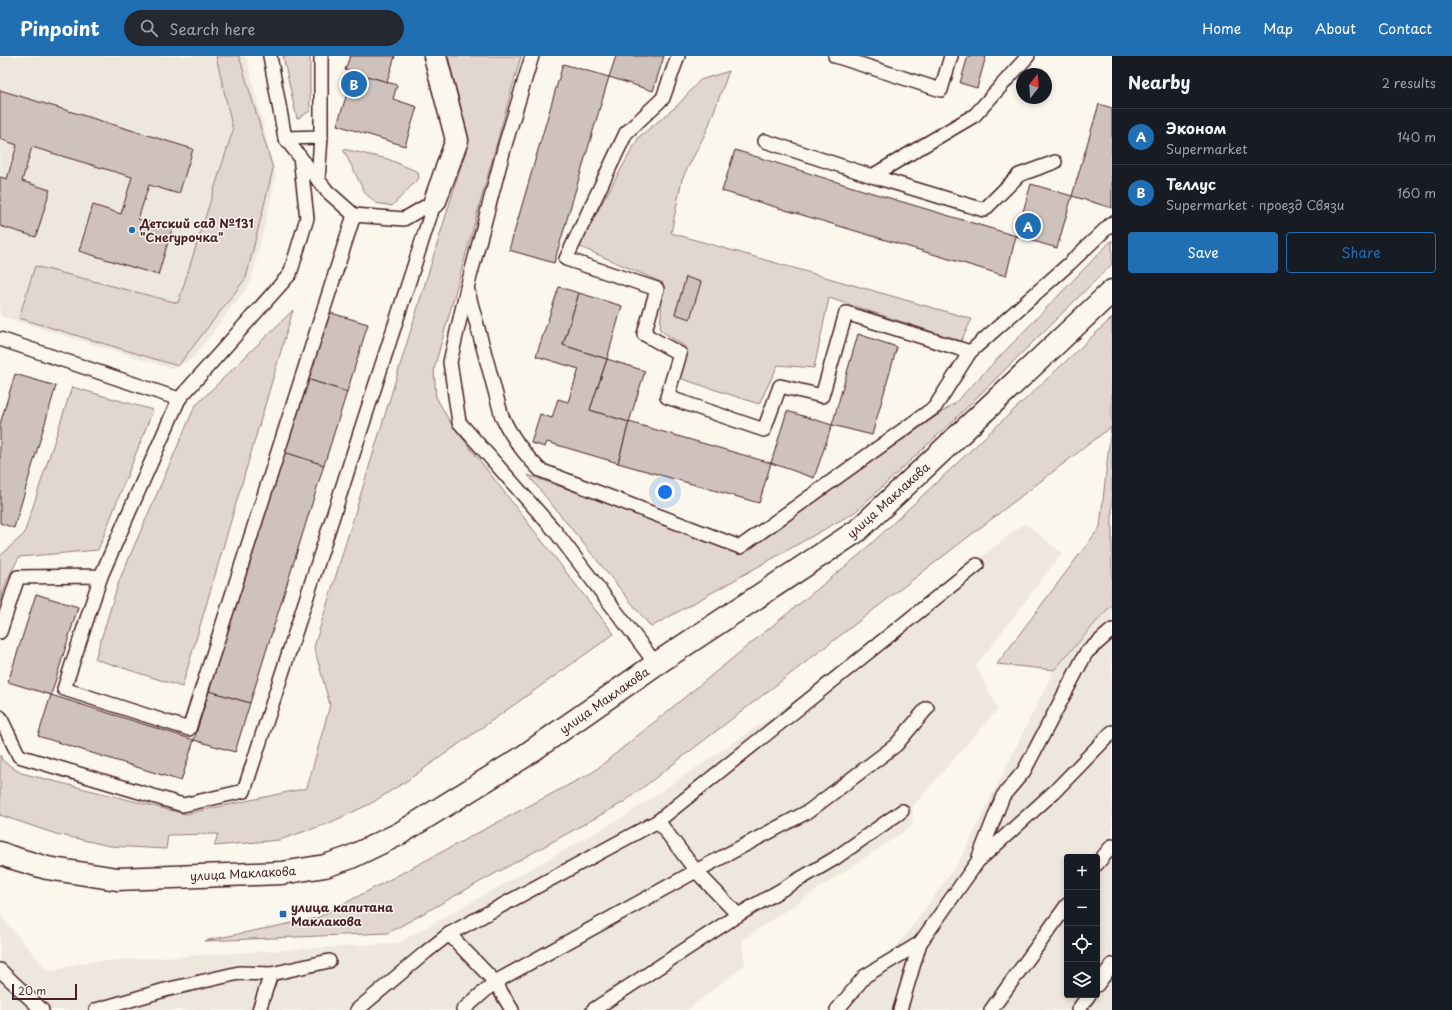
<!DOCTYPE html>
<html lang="en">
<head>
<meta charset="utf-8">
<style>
  body { margin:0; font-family:"Playpen Sans",sans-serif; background:#242831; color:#f1f3f6 }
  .controls { position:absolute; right:12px; bottom:12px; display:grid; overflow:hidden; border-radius:4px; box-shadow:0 2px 6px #0003 }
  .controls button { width:36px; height:36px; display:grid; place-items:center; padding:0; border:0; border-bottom:1px solid #363941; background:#171b24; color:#f1f3f6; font:20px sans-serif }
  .compass { position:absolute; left:1016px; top:12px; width:36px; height:36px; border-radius:50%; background:#171b24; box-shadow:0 2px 6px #0003; rotate:17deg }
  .scale { position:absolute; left:12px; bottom:10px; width:65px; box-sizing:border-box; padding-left:4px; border:2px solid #4a1f2b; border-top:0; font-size:11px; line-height:14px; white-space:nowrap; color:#4a1f2b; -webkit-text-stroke:3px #fbf7ec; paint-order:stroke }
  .you { position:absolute; left:665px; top:436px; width:14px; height:14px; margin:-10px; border:3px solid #fff; border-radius:50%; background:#1a73e8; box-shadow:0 0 0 6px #1a73e833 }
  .badge { display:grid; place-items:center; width:26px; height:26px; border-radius:50%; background:#1f6fb2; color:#fff; font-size:13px; font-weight:700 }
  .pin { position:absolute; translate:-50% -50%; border:2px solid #fff; box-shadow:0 1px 4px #0006 }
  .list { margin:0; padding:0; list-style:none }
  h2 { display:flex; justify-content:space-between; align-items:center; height:52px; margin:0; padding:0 16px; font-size:17px }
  h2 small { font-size:13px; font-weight:400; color:#9ea1a6 }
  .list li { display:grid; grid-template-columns:26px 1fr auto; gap:12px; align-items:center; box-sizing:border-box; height:56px; padding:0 16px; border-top:1px solid #363941 }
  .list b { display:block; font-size:15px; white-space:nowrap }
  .list p { margin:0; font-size:13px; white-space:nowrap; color:#9ea1a6 }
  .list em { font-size:13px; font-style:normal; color:#9ea1a6 }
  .actions { display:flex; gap:8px; padding:12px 16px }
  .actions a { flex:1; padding:9px 0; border:1px solid #1f6fb2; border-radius:4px; text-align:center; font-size:14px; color:#1f6fb2 }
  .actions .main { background:#1f6fb2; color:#fff }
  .icon { flex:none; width:22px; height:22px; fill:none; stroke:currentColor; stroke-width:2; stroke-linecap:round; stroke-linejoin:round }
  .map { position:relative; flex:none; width:1112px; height:954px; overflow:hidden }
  header { display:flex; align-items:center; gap:24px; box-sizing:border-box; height:56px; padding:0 20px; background:#1f6fb2; color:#fff }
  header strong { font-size:19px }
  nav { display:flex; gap:22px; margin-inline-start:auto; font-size:14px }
  .search { width:280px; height:36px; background:#242831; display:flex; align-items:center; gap:10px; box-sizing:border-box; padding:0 14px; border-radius:22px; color:#9ea1a6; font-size:15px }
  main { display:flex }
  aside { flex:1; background:#171b24 }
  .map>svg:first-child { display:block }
</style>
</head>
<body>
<header>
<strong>Pinpoint</strong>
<div class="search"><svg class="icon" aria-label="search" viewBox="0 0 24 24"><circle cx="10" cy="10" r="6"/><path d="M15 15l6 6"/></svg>Search here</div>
<nav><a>Home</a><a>Map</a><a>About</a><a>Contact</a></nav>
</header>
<main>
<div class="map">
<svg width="1112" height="954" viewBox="0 0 1112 954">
  <rect width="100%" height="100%" fill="#fbf7ec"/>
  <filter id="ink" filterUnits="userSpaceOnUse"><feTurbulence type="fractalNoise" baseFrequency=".025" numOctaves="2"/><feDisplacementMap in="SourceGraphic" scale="8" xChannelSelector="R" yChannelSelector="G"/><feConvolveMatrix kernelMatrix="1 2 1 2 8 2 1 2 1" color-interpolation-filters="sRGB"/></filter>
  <g filter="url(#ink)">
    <g fill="#eee7de" fill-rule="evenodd">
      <polygon points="0,0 246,0 276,122 251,226 193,302 173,313 0,260"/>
      <polygon points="1025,467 1062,497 976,610 998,653 913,750 912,770 742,884 745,909 687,954 0,954 0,859 48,915 88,906 398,887 625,760 815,631"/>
      <path d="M1112,548V954H827L894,895L960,804L1054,614ZM1067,801H1097V939H1067Z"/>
    </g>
    <g fill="#e2d7d0" stroke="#967b7e">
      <polygon points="216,0 239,0 273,113 246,222 178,310 19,262 35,210 178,247 233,74"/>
      <polygon points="283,0 310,0 310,55 297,63"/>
      <polygon points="448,0 521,0 434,313 436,341 450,366 614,578 408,724 370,748 327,768 279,784 214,790 218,778 168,779 166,793 110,790 56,778 0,759 0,699 3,705 21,717 185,758 307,732 330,649 314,591 469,84"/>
      <polygon points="729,15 707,74 682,123 671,177 972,263 961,285 829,242 814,312 778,309 759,348 679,322 687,292 660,274 663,227 578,190 639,81 678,49 700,24"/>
      <polygon points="343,93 388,103 418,116 419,122 392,150 376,147 365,137"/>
      <polygon points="1112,184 1112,208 953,365 855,456 651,571 528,419 743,496 955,347"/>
      <polygon points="293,254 182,631 95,603 119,525 195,350"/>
      <polygon points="1112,262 1112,548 1054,614 997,608 1100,471 1111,371 624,746 388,877 204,885 317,862 593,716 858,500"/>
      <polygon points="72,331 153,354 98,494 19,501 7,524 0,548 0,500 24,478"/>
    </g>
    <g fill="#cfc2bc" stroke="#4a1f2b">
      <polygon points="350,0 395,0 387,26 345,14"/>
      <polygon points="616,0 664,0 653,35 609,21"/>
      <polygon points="968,0 986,0 977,32 960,27"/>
      <polygon points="563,8 609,21 554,207 509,194"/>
      <polygon points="354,16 397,29 393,43 417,51 405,90 337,69"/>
      <polygon points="0,34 193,93 179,138 149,129 138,163 172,173 158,219 79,195 93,149 121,158 132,121 32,91 22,125 50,134 36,181 0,170 0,121 7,123 17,89 0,83"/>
      <polygon points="1099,48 1112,52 1112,152 1072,140"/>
      <polygon points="735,94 856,132 1016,180 1006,220 722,135"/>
      <polygon points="1031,128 1072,140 1057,192 1016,180"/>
      <polygon points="686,221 701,226 690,263 675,258"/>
      <polygon points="559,231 579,237 563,289 607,303 590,354 629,366 618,407 547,386 545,391 531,387 540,358 552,362 558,343 568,346 579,313 536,300"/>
      <polygon points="579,237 622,250 607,303 563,289"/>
      <polygon points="328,256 368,268 347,336 307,323"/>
      <polygon points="858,278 897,291 872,379 832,369"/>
      <polygon points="607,303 645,315 629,366 590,354"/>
      <polygon points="15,318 56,330 14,472 0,467 0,368"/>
      <polygon points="307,323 347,336 324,409 284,396"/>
      <polygon points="787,355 832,369 814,422 771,407"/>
      <polygon points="629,366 771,407 759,447 618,407"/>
      <polygon points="284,396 324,409 250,647 209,635"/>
      <polygon points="36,538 78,551 51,639 8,626"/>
      <polygon points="209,635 250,647 235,696 194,684"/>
      <polygon points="51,639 194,684 181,725 38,680"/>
    </g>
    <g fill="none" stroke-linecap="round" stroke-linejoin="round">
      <g stroke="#4a1f2b" stroke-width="16">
        <g id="service">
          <polyline points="270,0 285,82 327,135 354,159 404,163 435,145"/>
          <polyline points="532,0 505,89 467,232 450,306 459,366 555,475 656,608"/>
          <polyline points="678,0 663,42 626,77 566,203 657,233 644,278 680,298 667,341 764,374 780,330 822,340 846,257 970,296"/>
          <polyline points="835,0 941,34 951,0"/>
          <polyline points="285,82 321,81 321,0"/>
          <polyline points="765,85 872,120 975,59 1028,0"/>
          <polyline points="872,120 984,154 1019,119 1055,106"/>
          <polyline points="318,124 321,81"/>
          <path d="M467,232L502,361C512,382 524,398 540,414L740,491L935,351L970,296L1069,208L1112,167"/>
          <polyline points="0,283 179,343 290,218 307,162 300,101"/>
          <polyline points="101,520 64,633 189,673 354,159"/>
          <polyline points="0,576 18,521 101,520 179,343"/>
          <polyline points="0,661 19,700 183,749 244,735 435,145"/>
          <polyline points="658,765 696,815 738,859"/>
          <polyline points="979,801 1003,740 1024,715 1086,597 1112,574"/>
          <polyline points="1097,808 1112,790"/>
          <polyline points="449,878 495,926 512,954"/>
          <polyline points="0,914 42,954"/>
          <polyline points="1097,929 1112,909"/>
          <polyline points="96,954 165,934 239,917 271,918 329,905"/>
          <polyline points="259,954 271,918"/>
          <polyline points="357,954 426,896 449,878 658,765 977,509"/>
          <polyline points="463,954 495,926 696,815 809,755 896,689 927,652"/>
          <polyline points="593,954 738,859 834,803 902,755"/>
          <polyline points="837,954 865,920 920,887"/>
          <polyline points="900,954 920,887 978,805 1055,735 1112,676"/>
          <polyline points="991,954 1067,849"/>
          <polyline points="1078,954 1089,939"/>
        </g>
      </g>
      <g stroke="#4a1f2b" stroke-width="25">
        <polyline id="minor" points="435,145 457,84 435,0"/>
      </g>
      <g stroke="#4a1f2b" stroke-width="25">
        <polyline id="tertiary" points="0,797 10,801 47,812 117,823 282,817 325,810 349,802 399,778 520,703 656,608 857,475 1112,235"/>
      </g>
      <use href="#service" stroke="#fbf7ec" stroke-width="13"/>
      <use href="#minor" stroke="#fbf7ec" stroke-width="22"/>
      <use href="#tertiary" stroke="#fbf7ec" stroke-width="22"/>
    </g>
  </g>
  <g fill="#1f6fb2" stroke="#fbf7ec" stroke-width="1.5">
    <circle cx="132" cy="174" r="4"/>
    <rect x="279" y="854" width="8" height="8" rx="2"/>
  </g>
  <g text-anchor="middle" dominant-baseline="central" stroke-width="3" stroke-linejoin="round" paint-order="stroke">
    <g font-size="12" font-weight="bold" fill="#4a1f2b" stroke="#fbf7ec" text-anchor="start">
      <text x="140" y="167">Детский сад №131<tspan x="140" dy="14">"Снегурочка"</tspan></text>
      <text x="291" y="851">улица капитана<tspan x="291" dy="14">Маклакова</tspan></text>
    </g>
    <g font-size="12" fill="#4a1f2b" stroke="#fbf7ec">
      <text transform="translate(888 444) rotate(-42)">улица Маклакова</text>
      <text transform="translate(604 644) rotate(-35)">улица Маклакова</text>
      <text transform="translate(243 817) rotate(-3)">улица Маклакова</text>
    </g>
  </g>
</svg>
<div class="controls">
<button>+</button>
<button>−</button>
<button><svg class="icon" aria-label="locate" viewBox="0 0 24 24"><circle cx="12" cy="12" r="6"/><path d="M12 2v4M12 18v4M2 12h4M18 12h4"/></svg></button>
<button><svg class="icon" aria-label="layers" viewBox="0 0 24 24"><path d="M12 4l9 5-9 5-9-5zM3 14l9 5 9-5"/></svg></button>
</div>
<svg class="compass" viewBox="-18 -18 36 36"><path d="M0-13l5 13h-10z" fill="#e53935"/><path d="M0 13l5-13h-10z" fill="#9ea1a6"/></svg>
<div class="scale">20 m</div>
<div class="you"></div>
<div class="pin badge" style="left:1028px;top:170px">A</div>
<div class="pin badge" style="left:354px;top:28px">B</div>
</div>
<aside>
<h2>Nearby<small>2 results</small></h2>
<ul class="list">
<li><span class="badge">A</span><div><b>Эконом</b><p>Supermarket</p></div><em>140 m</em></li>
<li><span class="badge">B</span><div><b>Теллус</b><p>Supermarket · проезд Связи</p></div><em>160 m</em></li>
</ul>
<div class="actions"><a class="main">Save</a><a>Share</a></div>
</aside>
</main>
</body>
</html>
